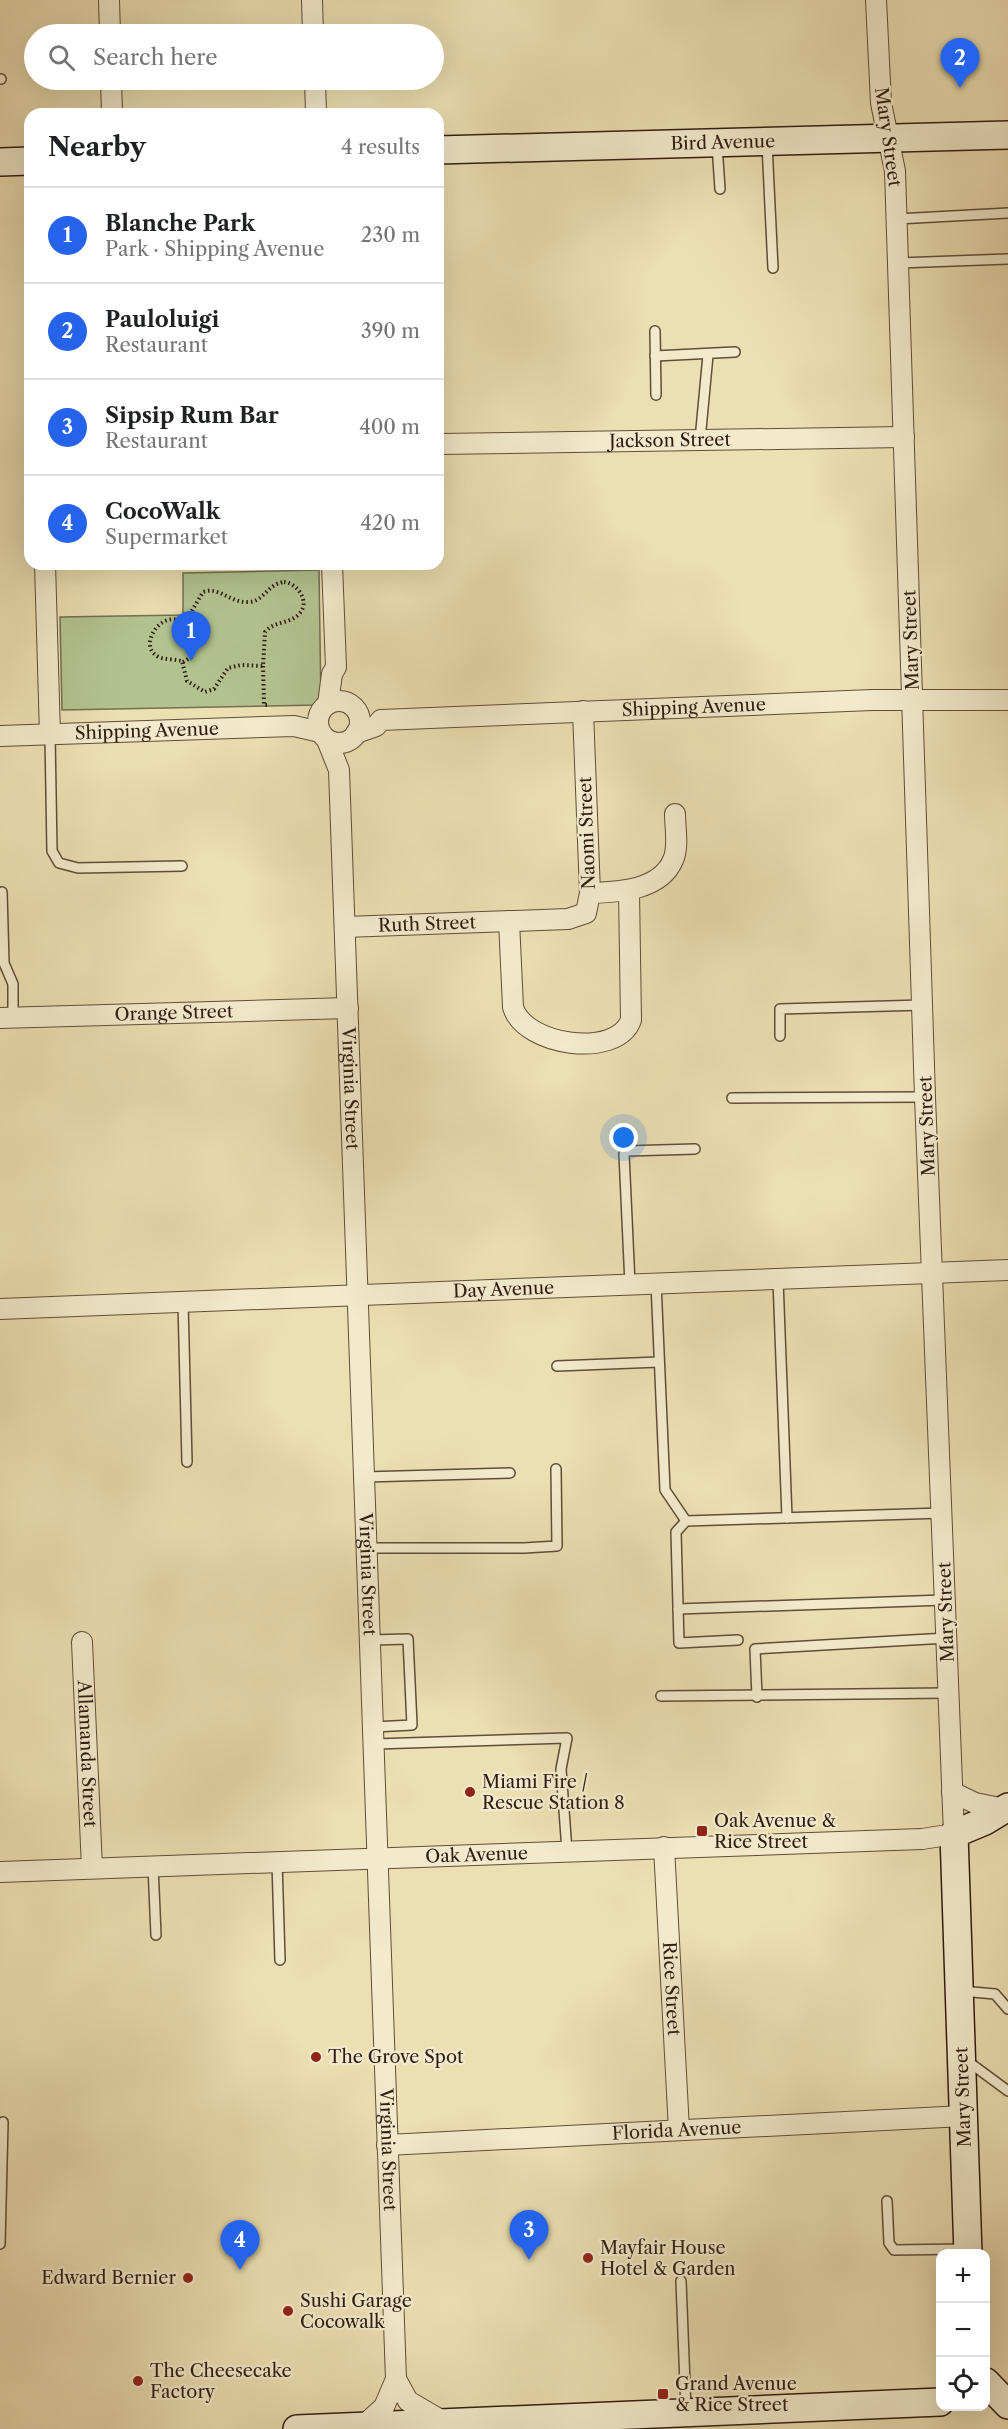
<!DOCTYPE html>
<html lang="en">
<head>
<meta charset="utf-8">
<style>
  body { margin:0; font-family:"Libre Caslon Text",serif; background:#f2f2f2; color:#202124 }
  .controls { position:absolute; right:18px; bottom:18px; display:grid; overflow:hidden; border-radius:12px; box-shadow:0 6px 24px #0002 }
  .controls button { width:54px; height:54px; display:grid; place-items:center; padding:0; border:0; border-bottom:2px solid #e0e0e0; background:#fff; color:#202124; font:30px sans-serif }
  .you { position:absolute; left:624px; top:1138px; width:21px; height:21px; margin:-15px; border:4px solid #fff; border-radius:50%; background:#1a73e8; box-shadow:0 0 0 9px #1a73e833 }
  .badge { display:grid; place-items:center; width:39px; height:39px; border-radius:50%; background:#2563eb; color:#fff; font-size:20px; font-weight:700 }
  .pin { position:absolute; translate:-50% -50px; filter:drop-shadow(0 2px 3px #0008) }
  .pin::after { content:''; position:absolute; top:32px; width:21px; height:18px; background:inherit; clip-path:polygon(0 0,100% 0,50% 100%) }
  .list { margin:0; padding:0; list-style:none }
  h2 { display:flex; justify-content:space-between; align-items:center; height:78px; margin:0; padding:0 24px; font-size:26px }
  h2 small { font-size:20px; font-weight:400; color:#757577 }
  .list li { display:grid; grid-template-columns:39px 1fr auto; gap:18px; align-items:center; box-sizing:border-box; height:96px; padding:0 24px; border-top:2px solid #e0e0e0 }
  .list b { display:block; font-size:22px; white-space:nowrap }
  .list p { margin:0; font-size:20px; white-space:nowrap; color:#757577 }
  .list em { font-size:20px; font-style:normal; color:#757577 }
  .icon { flex:none; width:33px; height:33px; fill:none; stroke:currentColor; stroke-width:2; stroke-linecap:round; stroke-linejoin:round }
  .map { position:relative; flex:none; width:1008px; height:2429px; overflow:hidden }
  .search { position:absolute; background:#fff; box-shadow:0 6px 24px #0002; left:24px; top:24px; width:420px; height:66px; display:flex; align-items:center; gap:15px; box-sizing:border-box; padding:0 21px; border-radius:33px; color:#757577; font-size:22px }
  .panel { position:absolute; background:#fff; box-shadow:0 6px 24px #0002; left:24px; top:108px; width:420px; height:462px; border-radius:18px }
  .map>svg:first-child { display:block }
</style>
</head>
<body>
<div class="map">
<svg width="1008" height="2429" viewBox="0 0 1008 2429">
  <rect width="100%" height="100%" fill="#ecdfb2"/>
  <filter id="stains"><feTurbulence type="fractalNoise" baseFrequency=".00333" numOctaves="4"/><feColorMatrix values="0 0 0 0 .2 0 0 0 0 .09 0 0 0 0 .02 0 0 0 .5 -.17"/></filter>
  <radialGradient id="worn" r=".72"><stop offset=".6" stop-color="#630" stop-opacity="0"/><stop offset="1" stop-color="#630" stop-opacity=".3"/></radialGradient>
  <polygon fill="#b3c390" stroke="#727051" stroke-width="1.5" points="319,570 321,705 62,710 60,617 183,615 183,573"/>
  <g fill="none" stroke-linecap="round" stroke-linejoin="round">
    <g stroke="#5f4d3a" stroke-width="12">
      <g id="lane">
        <polyline points="0,79 1,79"/>
        <polyline points="767,144 773,268"/>
        <polyline points="717,145 720,189"/>
        <polyline points="897,219 1008,213"/>
        <polyline points="899,263 1008,259"/>
        <polyline points="655,331 656,395"/>
        <polyline points="655,356 735,352"/>
        <polyline points="700,440 708,355"/>
        <polyline points="50,735 52,851 59,863 78,868 182,866"/>
        <polyline points="2,892 4,963 13,984 13,1018"/>
        <polyline points="780,1036 780,1009 923,1005"/>
        <polyline points="732,1098 925,1097"/>
        <polyline points="778,1280 787,1518"/>
        <polyline points="656,1283 665,1490 686,1521"/>
        <polyline points="630,1284 624,1154 626,1151 695,1149"/>
        <polyline points="183,1302 187,1462"/>
        <polyline points="557,1366 659,1362"/>
        <polyline points="364,1477 510,1473"/>
        <polyline points="367,1548 524,1548 557,1546 556,1469"/>
        <polyline points="678,1609 945,1600"/>
        <polyline points="371,1640 408,1639 412,1725 374,1727"/>
        <polyline points="738,1640 679,1643 676,1532 686,1521 942,1513"/>
        <polyline points="661,1696 948,1693"/>
        <polyline points="757,1697 755,1649 947,1638"/>
        <polyline points="375,1744 567,1738 561,1769 567,1851"/>
        <polyline points="277,1862 280,1960"/>
        <polyline points="153,1866 156,1935"/>
        <polyline points="961,1991 995,1994 1008,2009"/>
        <polyline points="966,2060 1008,2091"/>
        <polyline points="887,2201 889,2243 894,2250 965,2249"/>
        <polyline points="0,2244 3,2122"/>
        <polyline points="681,2281 686,2410"/>
      </g>
    </g>
    <g stroke="#5f4d3a" stroke-width="22">
      <g id="street">
        <polyline points="109,0 110,34"/>
        <polyline points="312,0 313,34"/>
        <polyline points="111,80 112,114"/>
        <polyline points="315,80 316,114"/>
        <path id="s1" d="M438,444L904,437"/>
        <polyline points="45,564 50,735"/>
        <circle cx="339" cy="722" r="21"/>
        <polyline points="328,704 332,674 336,667 332,564"/>
        <path id="s2" d="M356,733L376,726L381,720L872,700H1008"/>
        <path id="s3" d="M0,736L294,726L320,732"/>
        <path id="s4" d="M327,740L339,770L396,2379L384,2407L363,2426"/>
        <path d="M590,893C617,892 660,891 673,860C679,847 675,828 675,814"/>
        <path d="M509,921L513,1007C524,1046 617,1059 631,1020L629,891"/>
        <path id="s5" d="M345,927L568,919L586,913L590,893L583,711"/>
        <path id="s6" d="M0,1018L348,1008"/>
        <path id="s7" d="M0,1309L1008,1270"/>
        <path id="s8" d="M82,1642L92,1868"/>
        <polyline points="952,1792 975,1803 1005,1809"/>
        <path id="s9" d="M664,1847L679,2130"/>
        <path id="s10" d="M0,1872L922,1839L954,1834L925,1097L895,171L881,103L876,0"/>
        <path id="s11" d="M387,2145L964,2116"/>
        <polyline points="396,2379 408,2401 444,2422"/>
      </g>
    </g>
    <g stroke="#301c12" stroke-width="30">
      <g id="secondary">
        <path id="s12" d="M438,150L1008,135"/>
        <polyline points="0,162 30,161"/>
        <polyline points="968,2254 954,1834 985,1821 1008,1807"/>
        <polyline points="986,2382 1008,2405"/>
        <polyline points="297,2429 940,2402"/>
      </g>
    </g>
    <g stroke="#301c12" stroke-width="4" stroke-dasharray="1.5 3" stroke-linecap="butt">
      <path d="M284,582C297,583 311,602 299,614C290,624 274,621 265,632L263,666L241,665L228,668L214,689L205,692L187,681L182,661C175,659 166,660 159,657C141,649 153,624 168,620C174,618 180,621 187,619L203,592C219,586 230,603 248,602C264,602 267,584 284,582Z"/>
      <polyline points="183,662 193,656"/>
      <polyline points="263,666 264,705 268,705"/>
    </g>
    <use href="#lane" stroke="#f3eacd" stroke-width="9"/>
    <use href="#street" stroke="#f3eacd" stroke-width="20"/>
    <use href="#secondary" stroke="#f3eacd" stroke-width="27"/>
  </g>
  <g fill="#8f2418" stroke="#f3eacd" stroke-width="2">
    <circle cx="470" cy="1792" r="6"/>
    <rect x="696" y="1825" width="12" height="12" rx="3"/>
    <circle cx="316" cy="2057" r="6"/>
    <circle cx="588" cy="2258" r="6"/>
    <circle cx="188" cy="2278" r="6"/>
    <circle cx="288" cy="2311" r="6"/>
    <circle cx="138" cy="2381" r="6"/>
    <rect x="657" y="2388" width="12" height="12" rx="3"/>
  </g>
  <g text-anchor="middle" dominant-baseline="central" stroke-width="4.5" stroke-linejoin="round" paint-order="stroke">
    <g font-size="18" fill="#301c12" stroke="#f3eacd">
      <text transform="translate(888 137) rotate(82)">Mary Street</text>
      <text stroke="none"><textPath href="#s12" startOffset="285">Bird Avenue</textPath></text>
      <text stroke="none"><textPath href="#s1" startOffset="232">Jackson Street</textPath></text>
      <text transform="translate(911 640) rotate(-92)">Mary Street</text>
      <text stroke="none"><textPath href="#s2" startOffset="342">Shipping Avenue</textPath></text>
      <text stroke="none"><textPath href="#s3" startOffset="147">Shipping Avenue</textPath></text>
      <text transform="translate(587 833) rotate(-92)">Naomi Street</text>
      <text stroke="none"><textPath href="#s5" startOffset="82">Ruth Street</textPath></text>
      <text stroke="none"><textPath href="#s6" startOffset="174">Orange Street</textPath></text>
      <text stroke="none"><textPath href="#s4" startOffset="351">Virginia Street</textPath></text>
      <text transform="translate(927 1126) rotate(-92)">Mary Street</text>
      <text stroke="none"><textPath href="#s7" startOffset="504">Day Avenue</textPath></text>
      <text stroke="none"><textPath href="#s4" startOffset="837">Virginia Street</textPath></text>
      <text transform="translate(946 1612) rotate(-92)">Mary Street</text>
      <text stroke="none"><textPath href="#s8" startOffset="112">Allamanda Street</textPath></text>
      <text stroke="none"><textPath href="#s10" startOffset="477">Oak Avenue</textPath></text>
      <text stroke="none"><textPath href="#s9" startOffset="142">Rice Street</textPath></text>
      <text transform="translate(963 2097) rotate(-92)">Mary Street</text>
      <text stroke="none"><textPath href="#s11" startOffset="290">Florida Avenue</textPath></text>
      <text stroke="none"><textPath href="#s4" startOffset="1413">Virginia Street</textPath></text>
    </g>
    <g font-size="18" fill="#301c12" stroke="#f3eacd" text-anchor="start">
      <text x="482" y="1782">Miami Fire /<tspan x="482" dy="21">Rescue Station 8</tspan></text>
      <text x="714" y="1821">Oak Avenue &amp;<tspan x="714" dy="21">Rice Street</tspan></text>
      <text x="328" y="2057">The Grove Spot</text>
      <text x="600" y="2248">Mayfair House<tspan x="600" dy="21">Hotel &amp; Garden</tspan></text>
      <text x="176" y="2278" text-anchor="end">Edward Bernier</text>
      <text x="300" y="2301">Sushi Garage<tspan x="300" dy="21">Cocowalk</tspan></text>
      <text x="150" y="2371">The Cheesecake<tspan x="150" dy="21">Factory</tspan></text>
      <text x="675" y="2384">Grand Avenue<tspan x="675" dy="21">&amp; Rice Street</tspan></text>
    </g>
  </g>
  <rect width="100%" height="100%" filter="url(#stains)"/>
  <rect width="100%" height="100%" fill="url(#worn)"/>
</svg>
<div class="controls">
<button>+</button>
<button>−</button>
<button><svg class="icon" aria-label="locate" viewBox="0 0 24 24"><circle cx="12" cy="12" r="6"/><path d="M12 2v4M12 18v4M2 12h4M18 12h4"/></svg></button>
</div>
<div class="you"></div>
<div class="pin badge" style="left:191px;top:661px">1</div>
<div class="pin badge" style="left:960px;top:88px">2</div>
<div class="pin badge" style="left:529px;top:2260px">3</div>
<div class="pin badge" style="left:240px;top:2270px">4</div>
<div class="search"><svg class="icon" aria-label="search" viewBox="0 0 24 24"><circle cx="10" cy="10" r="6"/><path d="M15 15l6 6"/></svg>Search here</div>
<section class="panel">
<h2>Nearby<small>4 results</small></h2>
<ul class="list">
<li><span class="badge">1</span><div><b>Blanche Park</b><p>Park · Shipping Avenue</p></div><em>230 m</em></li>
<li><span class="badge">2</span><div><b>Pauloluigi</b><p>Restaurant</p></div><em>390 m</em></li>
<li><span class="badge">3</span><div><b>Sipsip Rum Bar</b><p>Restaurant</p></div><em>400 m</em></li>
<li><span class="badge">4</span><div><b>CocoWalk</b><p>Supermarket</p></div><em>420 m</em></li>
</ul>
</section>
</div>
</body>
</html>
